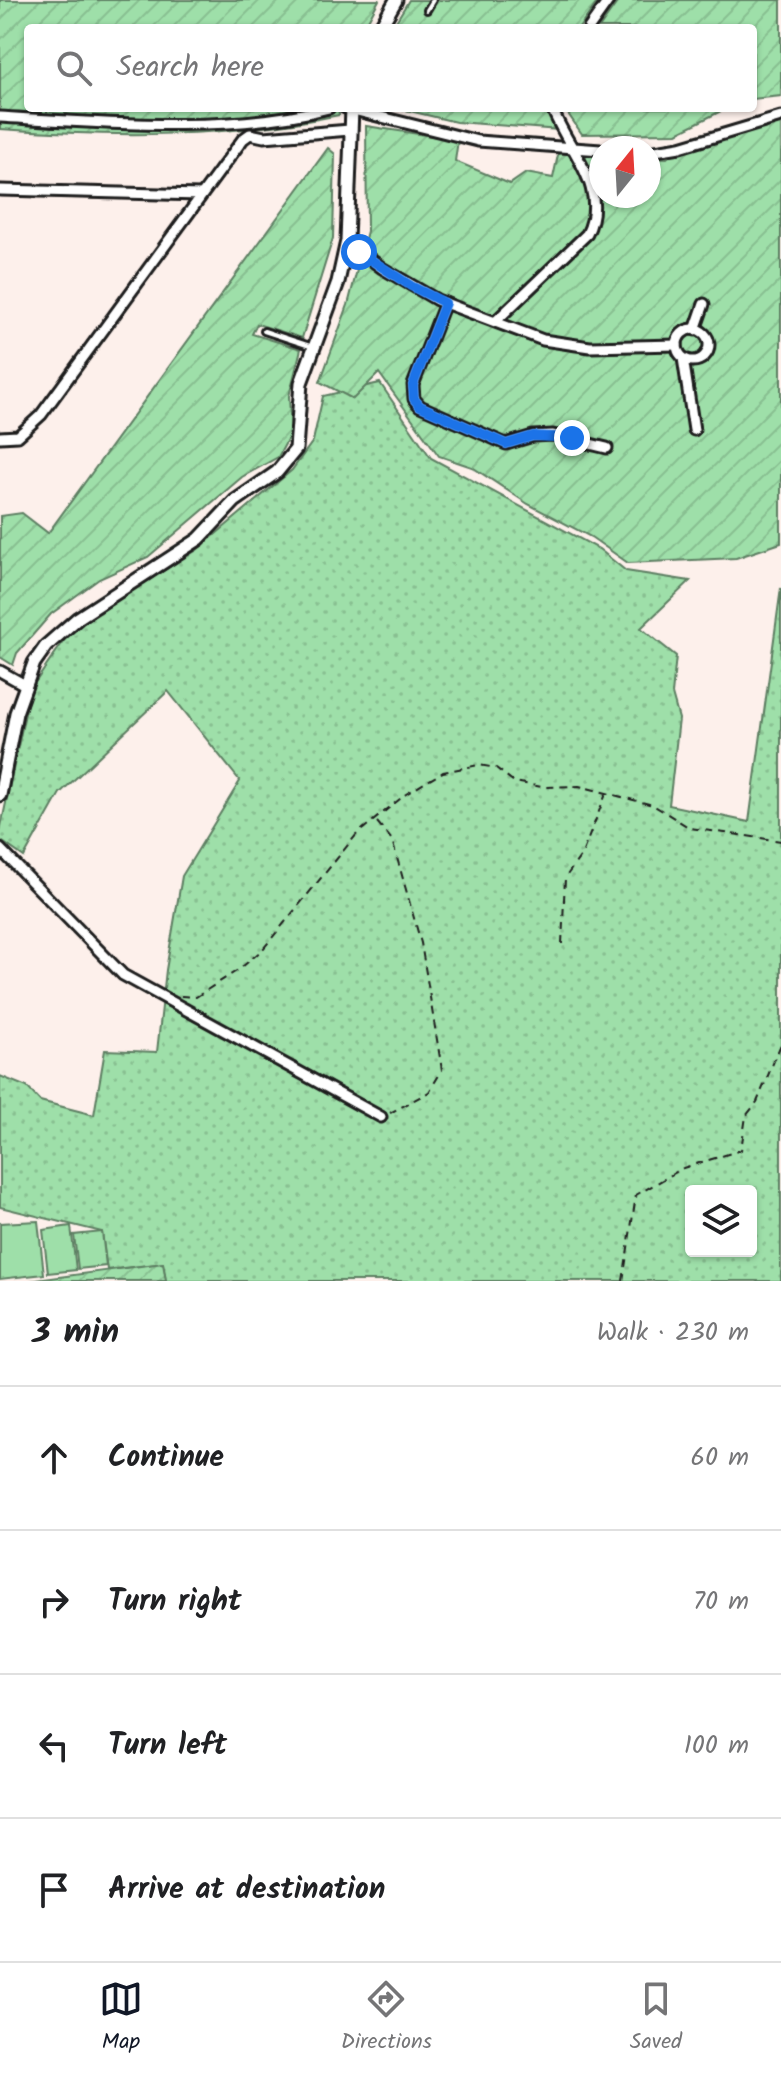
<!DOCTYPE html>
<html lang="en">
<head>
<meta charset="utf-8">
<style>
  body { margin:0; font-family:Kalam,sans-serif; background:#f6f6f6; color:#202124 }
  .controls { position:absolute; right:24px; bottom:24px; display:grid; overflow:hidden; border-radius:8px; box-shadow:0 2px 6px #0004 }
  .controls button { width:72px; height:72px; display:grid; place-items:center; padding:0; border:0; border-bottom:2px solid #e0e0e0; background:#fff; color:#202124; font:40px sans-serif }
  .compass { position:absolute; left:589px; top:136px; width:72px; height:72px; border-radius:50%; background:#fff; box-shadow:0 2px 6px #0004; rotate:18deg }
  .stop { position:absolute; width:24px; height:24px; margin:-18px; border:6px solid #1a73e8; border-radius:50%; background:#fff }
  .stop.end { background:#1a73e8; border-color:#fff; box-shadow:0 2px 8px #0008 }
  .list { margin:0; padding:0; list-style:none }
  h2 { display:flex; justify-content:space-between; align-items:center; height:104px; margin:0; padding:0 32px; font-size:34px }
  h2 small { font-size:26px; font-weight:400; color:#757577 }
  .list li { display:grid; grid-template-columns:52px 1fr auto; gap:24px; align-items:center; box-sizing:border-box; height:144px; padding:0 32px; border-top:2px solid #e0e0e0 }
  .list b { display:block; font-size:30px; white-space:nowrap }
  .list em { font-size:26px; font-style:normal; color:#757577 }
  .icon { flex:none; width:44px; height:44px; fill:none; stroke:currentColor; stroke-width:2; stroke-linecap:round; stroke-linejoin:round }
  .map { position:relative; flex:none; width:781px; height:1281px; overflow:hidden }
  .search { position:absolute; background:#fff; box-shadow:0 2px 6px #0004; left:24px; right:24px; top:24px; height:88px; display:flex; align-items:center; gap:20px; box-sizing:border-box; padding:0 28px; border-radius:8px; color:#757577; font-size:30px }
  .sheet { height:680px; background:#fff }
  nav { display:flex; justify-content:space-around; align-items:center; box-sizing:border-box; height:112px; border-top:2px solid #e0e0e0; background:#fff; font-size:22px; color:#757577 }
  nav a { display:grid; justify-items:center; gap:4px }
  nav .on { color:#111827 }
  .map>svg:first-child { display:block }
</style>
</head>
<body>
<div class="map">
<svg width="781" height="1281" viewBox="0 0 781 1281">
  <defs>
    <pattern id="grass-dots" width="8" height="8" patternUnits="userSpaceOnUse" patternTransform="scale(2)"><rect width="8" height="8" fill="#9edfa9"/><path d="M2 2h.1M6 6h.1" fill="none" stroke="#88bf91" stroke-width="1.8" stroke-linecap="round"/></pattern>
    <pattern id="garden-furrows" width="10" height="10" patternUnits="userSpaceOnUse" patternTransform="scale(2)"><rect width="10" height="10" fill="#9edfa9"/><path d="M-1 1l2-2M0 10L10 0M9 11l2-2" fill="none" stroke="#88bf91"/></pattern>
  </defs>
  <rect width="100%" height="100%" fill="#fdf0eb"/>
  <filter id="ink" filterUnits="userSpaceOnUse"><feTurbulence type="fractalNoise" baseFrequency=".0125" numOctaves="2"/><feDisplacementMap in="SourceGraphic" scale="16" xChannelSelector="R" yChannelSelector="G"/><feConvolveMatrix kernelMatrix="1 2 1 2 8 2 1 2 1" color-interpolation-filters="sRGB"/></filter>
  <g filter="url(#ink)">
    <path fill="url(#grass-dots)" stroke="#5d7e62" stroke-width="2" fill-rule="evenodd" d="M380,383L431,458L599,549L626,571L690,581L641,628L676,656L672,694L679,719L669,805L749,822L781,588V1281H166L163,1263L107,1270L102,1232L0,1207V1076L27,1087L40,1101L94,1115L105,1050L157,1052L166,970L182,876L240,781L168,691L60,793L24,857L0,840V831L30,690L74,626L197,550L292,470L313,441L323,396ZM691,1191H751V1251H691Z"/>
    <g fill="url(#garden-furrows)" stroke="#5d7e62" stroke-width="2">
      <path d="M0,0H379L364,28H28V108H338L339,115C229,138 112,137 0,129Z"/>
      <polygon points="409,0 599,0 579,28 392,28"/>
      <polygon points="619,0 781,0 781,96 753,99 753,28 599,28"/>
      <polygon points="397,108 547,108 560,130 456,122"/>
      <polygon points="564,108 727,108 677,133 582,134"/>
      <polygon points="781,121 781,543 736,558 628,563 591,537 528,504 472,467 439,456 379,373 353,399 320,382 348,305 367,231 366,126 458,140 455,161 510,184 526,173 553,178 559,150 601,153 601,196 649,196 649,157 667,158 681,145"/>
      <polygon points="328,148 335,154 333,238 302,338 257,324 252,334 301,349 289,396 291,433 278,457 242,477 148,557 99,579 51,614 17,653 13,665 0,657 0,516 22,513 48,533"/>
      <polygon points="163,1263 166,1281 29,1281"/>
    </g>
    <g fill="#9edfa9" stroke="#5d7e62" stroke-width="2">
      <polygon points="38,1221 44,1274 0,1279 0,1223"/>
      <polygon points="71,1226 76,1270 48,1273 43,1230"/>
      <polygon points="102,1232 106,1266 78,1269 74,1235"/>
    </g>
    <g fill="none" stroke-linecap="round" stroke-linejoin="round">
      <g stroke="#1c1c1c" stroke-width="10">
        <g id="service">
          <polyline points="427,10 433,0"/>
          <polyline points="264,331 310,346"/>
        </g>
      </g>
      <g stroke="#1c1c1c" stroke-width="15">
        <g id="minor">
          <polyline points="589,28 609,0"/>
          <polyline points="345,108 478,141 601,150"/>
          <path d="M0,117C102,123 231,134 329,108"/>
          <polyline points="649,152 680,147 781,117"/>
          <polyline points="0,190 201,195"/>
          <polyline points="347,241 382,268 437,300 543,340 590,347 677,345"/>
          <polyline points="445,303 413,385 414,399 420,406 506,444 533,436 553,435 607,448"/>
          <path d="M497,320L587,234C610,187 568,151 552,108"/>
          <circle cx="693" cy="345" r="16"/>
          <polyline points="695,330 704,304"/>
          <polyline points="683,358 694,430"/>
          <polyline points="0,437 18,436 41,415 243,139 250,134 264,137 350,130"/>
          <polyline points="0,671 25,685"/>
          <polyline points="0,849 123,975 381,1117"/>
        </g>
      </g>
      <g stroke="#1c1c1c" stroke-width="17">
        <g id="tertiary">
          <polyline points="380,28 396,0"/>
          <polyline points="0,795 16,713 34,663 46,646 78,618 199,539 235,501 277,472 296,449 301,383 338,282 347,241 352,108"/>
        </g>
      </g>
      <g stroke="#1c1c1c" stroke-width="2" stroke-dasharray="8 6" stroke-linecap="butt">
        <polyline points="377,822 392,840 421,943 442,1070 429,1092 390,1113"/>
        <polyline points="562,944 565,878 582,854 606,794"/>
        <polyline points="181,996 196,997 241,968 263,949 357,834 406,794 443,772 479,765 496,768 514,782 542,787 579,786 653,805 690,828 781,841"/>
        <polyline points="623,1281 636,1195 683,1168 741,1150 746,1116 757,1102 781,1044"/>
      </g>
      <use href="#service" stroke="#fff" stroke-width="4"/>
      <use href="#minor" stroke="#fff" stroke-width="9"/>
      <use href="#tertiary" stroke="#fff" stroke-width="11"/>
    </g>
  </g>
  <g fill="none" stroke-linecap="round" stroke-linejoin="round" filter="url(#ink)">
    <polyline stroke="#1a73e8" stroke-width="10" points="359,252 411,286 445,303 413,385 414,399 420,406 506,444 533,436 572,438"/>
  </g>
</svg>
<div class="controls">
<button><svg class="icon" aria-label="layers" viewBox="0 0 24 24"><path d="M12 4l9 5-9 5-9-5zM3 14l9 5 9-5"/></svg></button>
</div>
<svg class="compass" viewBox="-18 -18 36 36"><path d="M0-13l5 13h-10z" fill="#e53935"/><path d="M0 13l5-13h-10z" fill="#757577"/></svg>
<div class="stop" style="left:359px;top:252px"></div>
<div class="stop end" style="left:572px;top:438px"></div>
<div class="search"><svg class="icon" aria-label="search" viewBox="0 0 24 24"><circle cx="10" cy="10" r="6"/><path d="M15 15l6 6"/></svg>Search here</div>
</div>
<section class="sheet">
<h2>3 min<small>Walk · 230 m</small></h2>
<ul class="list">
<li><svg class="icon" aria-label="ahead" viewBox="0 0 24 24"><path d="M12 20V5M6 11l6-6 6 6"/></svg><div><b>Continue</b></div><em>60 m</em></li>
<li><svg class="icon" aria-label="right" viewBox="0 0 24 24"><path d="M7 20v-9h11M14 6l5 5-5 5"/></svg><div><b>Turn right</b></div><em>70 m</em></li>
<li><svg class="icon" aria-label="left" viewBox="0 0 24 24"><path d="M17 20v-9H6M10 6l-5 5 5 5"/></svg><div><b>Turn left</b></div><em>100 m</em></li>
<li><svg class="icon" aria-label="arrive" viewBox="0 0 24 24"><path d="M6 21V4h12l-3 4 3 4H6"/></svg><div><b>Arrive at destination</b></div></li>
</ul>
</section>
<nav>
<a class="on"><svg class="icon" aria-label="map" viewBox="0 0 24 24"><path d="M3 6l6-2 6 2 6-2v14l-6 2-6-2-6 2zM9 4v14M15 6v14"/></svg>Map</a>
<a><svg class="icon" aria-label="directions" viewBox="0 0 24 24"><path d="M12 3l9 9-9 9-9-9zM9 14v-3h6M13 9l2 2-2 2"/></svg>Directions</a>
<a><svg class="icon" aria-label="saved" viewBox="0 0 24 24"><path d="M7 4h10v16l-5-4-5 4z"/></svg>Saved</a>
</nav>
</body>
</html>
